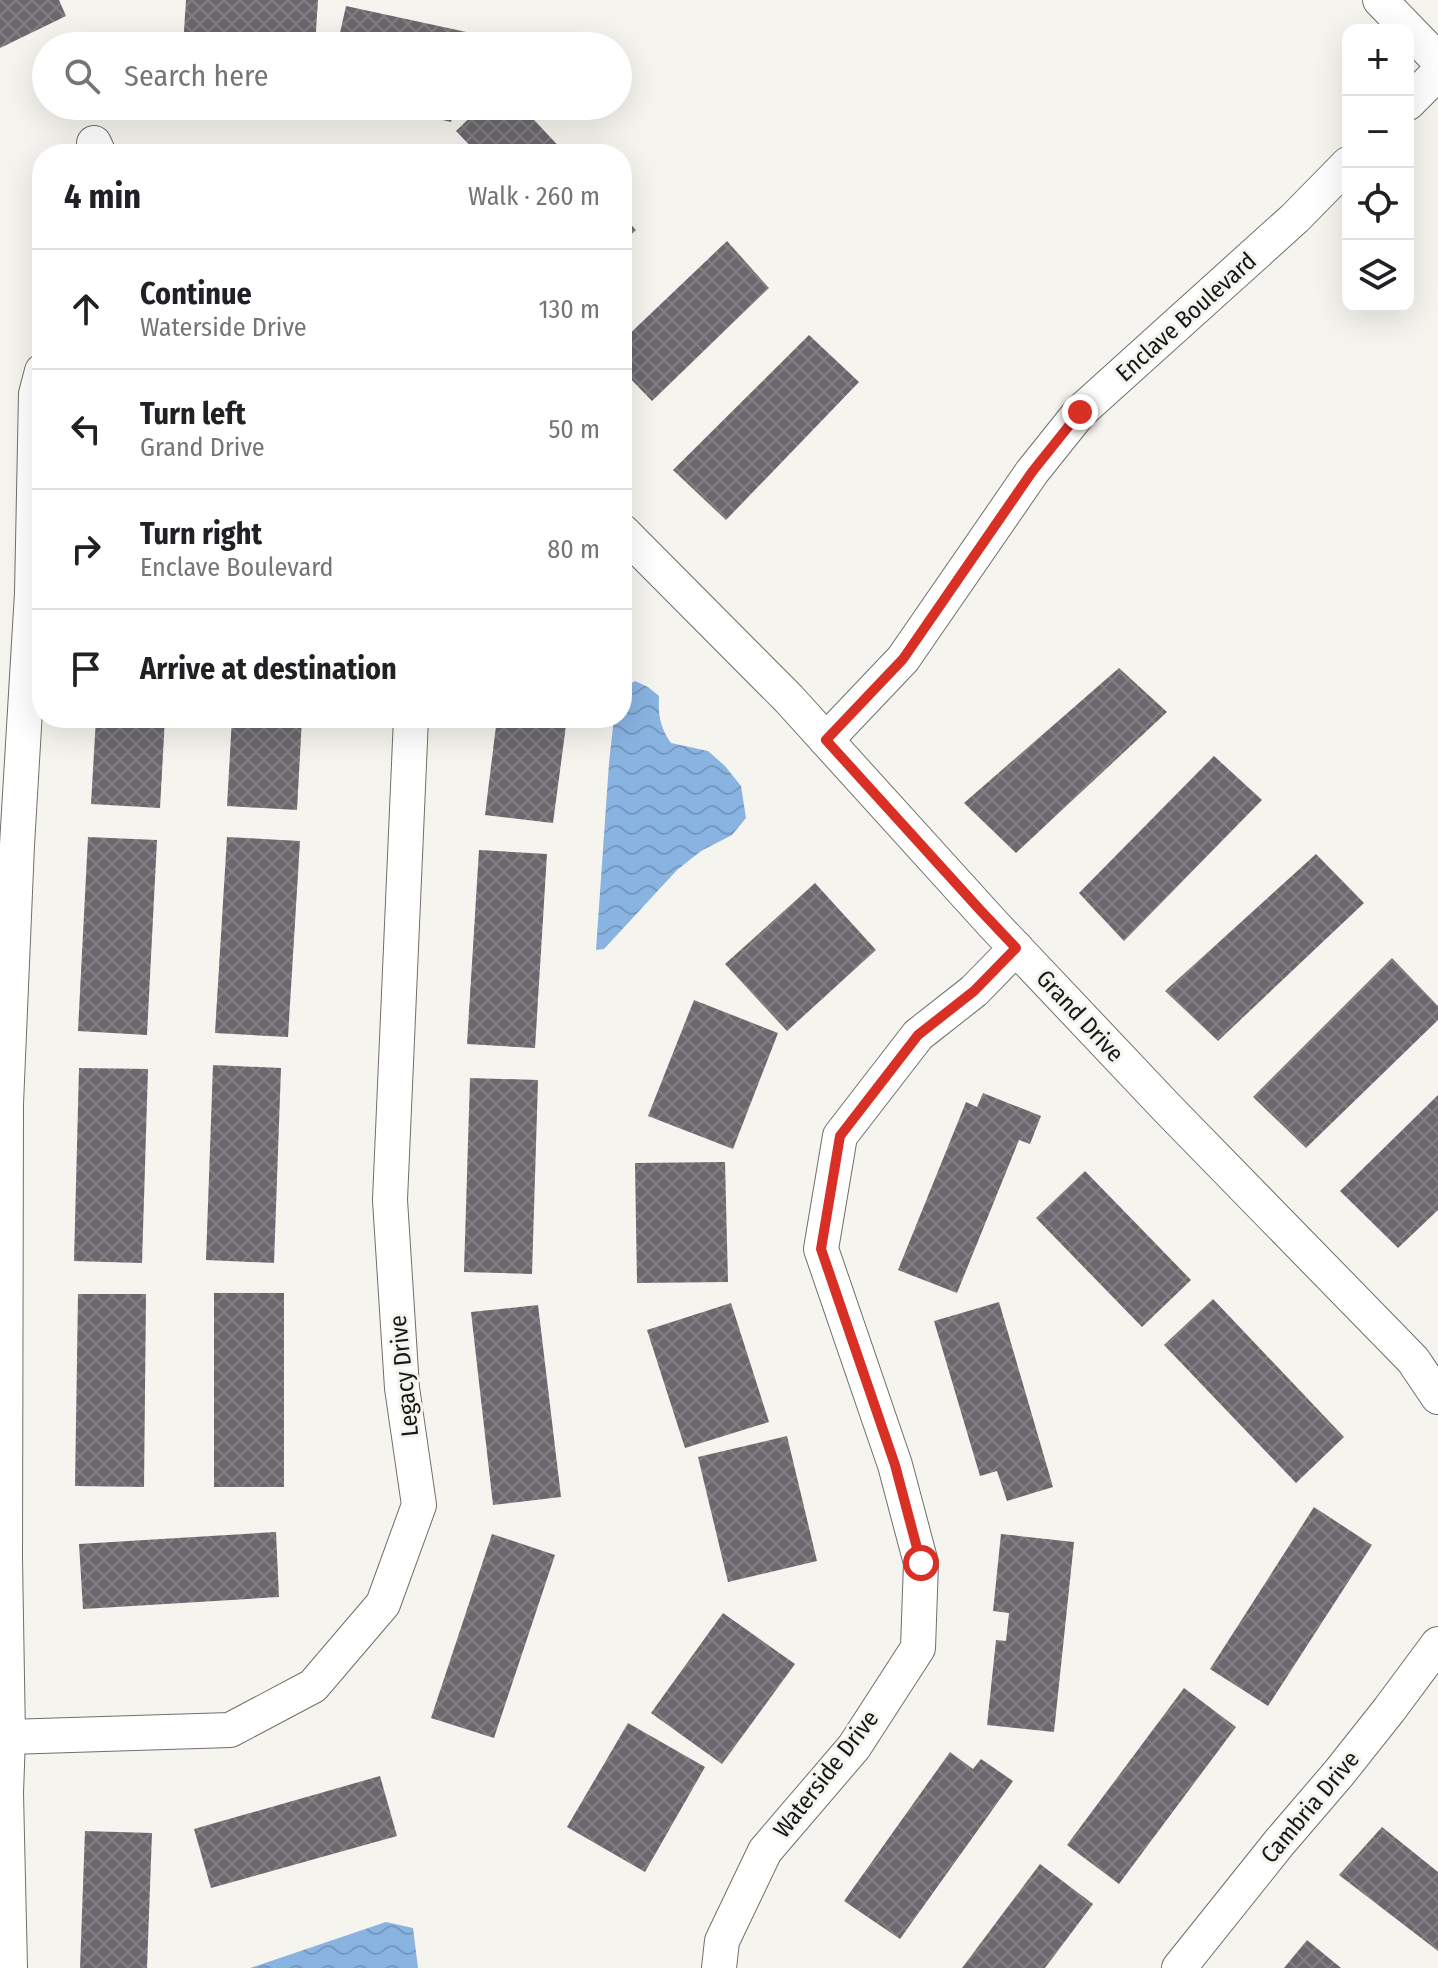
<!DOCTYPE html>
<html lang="en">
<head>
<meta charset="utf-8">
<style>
  body { margin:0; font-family:"Fira Sans Condensed",sans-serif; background:#f6f6f6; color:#202124 }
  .controls { position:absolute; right:24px; top:24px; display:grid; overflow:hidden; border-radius:16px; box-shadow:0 8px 32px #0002 }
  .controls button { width:72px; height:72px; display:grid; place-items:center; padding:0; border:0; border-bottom:2px solid #e0e0e0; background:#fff; color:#202124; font:40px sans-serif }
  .stop { position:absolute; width:24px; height:24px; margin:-18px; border:6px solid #d93025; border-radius:50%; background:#fff }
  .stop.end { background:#d93025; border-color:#fff; box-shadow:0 2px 8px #0008 }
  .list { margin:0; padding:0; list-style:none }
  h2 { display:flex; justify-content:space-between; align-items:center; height:104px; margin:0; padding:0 32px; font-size:34px }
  h2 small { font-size:26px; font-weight:400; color:#757577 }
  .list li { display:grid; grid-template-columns:52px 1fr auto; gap:24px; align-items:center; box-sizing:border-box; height:120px; padding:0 32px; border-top:2px solid #e0e0e0 }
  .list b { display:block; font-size:30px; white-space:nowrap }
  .list p { margin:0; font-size:26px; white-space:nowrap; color:#757577 }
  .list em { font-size:26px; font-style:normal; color:#757577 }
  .icon { flex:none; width:44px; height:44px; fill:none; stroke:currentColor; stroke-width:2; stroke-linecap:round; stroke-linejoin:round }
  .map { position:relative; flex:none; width:1438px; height:1968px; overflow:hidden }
  .search { position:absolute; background:#fff; box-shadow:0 8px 32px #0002; left:32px; top:32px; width:600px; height:88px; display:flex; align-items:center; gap:20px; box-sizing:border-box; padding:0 28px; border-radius:44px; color:#757577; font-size:30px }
  .panel { position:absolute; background:#fff; box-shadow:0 8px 32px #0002; left:32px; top:144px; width:600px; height:584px; border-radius:32px }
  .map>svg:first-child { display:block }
</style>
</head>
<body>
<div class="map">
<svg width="1438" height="1968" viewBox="0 0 1438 1968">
  <defs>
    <pattern id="water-waves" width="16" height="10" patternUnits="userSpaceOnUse" patternTransform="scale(2)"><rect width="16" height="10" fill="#89b3e1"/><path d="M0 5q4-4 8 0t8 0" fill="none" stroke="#7699c0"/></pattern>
    <pattern id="building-cross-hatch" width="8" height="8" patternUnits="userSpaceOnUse" patternTransform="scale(2)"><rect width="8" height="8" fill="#6b686d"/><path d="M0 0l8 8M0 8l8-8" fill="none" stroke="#828084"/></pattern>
  </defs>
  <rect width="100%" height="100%" fill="#f5f4ee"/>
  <g fill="url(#water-waves)">
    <path d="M635,681L648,687L659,696C658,715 660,727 671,743L708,751L725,766L741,786L746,818L732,835L701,851L677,870L604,949L596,950L609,763L614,718H622V689Z"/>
    <polygon points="386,1922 413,1928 418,1968 250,1968"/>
  </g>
  <g fill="url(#building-cross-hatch)">
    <polygon points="0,0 59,0 66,16 0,48"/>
    <polygon points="186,0 318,0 315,46 183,46"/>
    <polygon points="346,6 471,33 468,46 337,46"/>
    <polygon points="384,106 455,106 451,122"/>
    <polygon points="482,106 521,106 566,154 478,154 456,131"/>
    <polygon points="622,215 636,230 622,243"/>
    <polygon points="727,241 769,288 652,401 622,370 622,341"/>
    <polygon points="809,335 859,382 726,520 673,470"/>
    <polygon points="1119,668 1167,712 1016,853 964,803"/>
    <polygon points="96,718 165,718 160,808 91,804"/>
    <polygon points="232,718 302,718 297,810 227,806"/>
    <polygon points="497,718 567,718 553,823 485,815"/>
    <polygon points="1214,756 1262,800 1124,941 1079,893"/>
    <polygon points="88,837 157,840 147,1035 78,1031"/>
    <polygon points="227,837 300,841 288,1037 215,1033"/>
    <polygon points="479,850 547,854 535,1048 467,1044"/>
    <polygon points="1316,854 1364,903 1218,1041 1165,991"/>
    <polygon points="815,883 876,950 787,1031 725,964"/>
    <polygon points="1392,958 1438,1006 1438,1020 1306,1148 1253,1097"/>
    <polygon points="694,1000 778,1033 733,1149 648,1116"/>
    <polygon points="213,1065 281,1068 274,1263 206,1260"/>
    <polygon points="79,1068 148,1069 142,1263 74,1261"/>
    <polygon points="470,1078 538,1080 532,1274 464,1272"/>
    <polygon points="983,1093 1041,1116 1030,1144 1019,1140 957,1293 898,1270 966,1102 977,1107"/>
    <polygon points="1438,1095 1438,1210 1398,1248 1340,1191"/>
    <polygon points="725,1162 728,1282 637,1283 635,1163"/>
    <polygon points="1085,1171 1191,1280 1142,1327 1036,1218"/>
    <rect x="214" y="1293" width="70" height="194"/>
    <polygon points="78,1294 146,1294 144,1487 75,1486"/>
    <polygon points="1213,1299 1344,1437 1296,1483 1164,1345"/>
    <polygon points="999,1302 1053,1487 1007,1501 997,1471 980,1476 934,1321"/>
    <polygon points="731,1303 769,1422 685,1448 647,1330"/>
    <polygon points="538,1305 561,1497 493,1505 471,1312"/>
    <polygon points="787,1436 817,1561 728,1582 698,1457"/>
    <polygon points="1314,1507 1372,1545 1268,1706 1210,1669"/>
    <polygon points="276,1532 279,1597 83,1609 79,1544"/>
    <polygon points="492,1534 555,1555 494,1738 431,1718"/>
    <polygon points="1001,1534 1074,1542 1054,1732 987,1725 996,1640 1006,1641 1009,1613 993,1611"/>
    <polygon points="723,1613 795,1664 722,1764 651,1713"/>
    <polygon points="1184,1688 1236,1727 1119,1884 1067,1845"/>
    <polygon points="628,1723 705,1767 645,1872 567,1827"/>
    <polygon points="950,1752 973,1769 981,1759 1013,1781 900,1939 844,1901"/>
    <polygon points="380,1776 397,1836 211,1888 194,1829"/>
    <polygon points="1382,1827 1438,1872 1438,1951 1339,1875"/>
    <polygon points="85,1831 152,1833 147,1968 80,1968"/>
    <polygon points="1040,1864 1093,1904 1045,1968 962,1968"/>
    <polygon points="1307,1940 1341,1968 1284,1968"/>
  </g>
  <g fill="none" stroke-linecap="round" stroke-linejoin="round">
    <g stroke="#706f6a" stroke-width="36">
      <g id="minor">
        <polyline points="1380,0 1438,60"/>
        <polyline points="1408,103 1438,73"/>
        <polyline points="94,143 99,154"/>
        <polyline points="622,531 789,699 993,924 1168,1109 1413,1360 1438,1397"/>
        <polyline points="826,740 903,659 1032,472 1080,412 1295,218 1348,164"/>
        <polyline points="8,1737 230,1730 313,1686 383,1604 419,1505 402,1388 390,1200 411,718"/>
        <polyline points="10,1968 6,1793 8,1737 5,1559 6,1104 17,845 32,593 36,394 42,371"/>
        <polyline points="719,1968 722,1941 765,1851 854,1747 918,1648 921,1563 895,1465 821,1249 840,1136 918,1035 974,991 1016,948"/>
        <polyline points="1179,1968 1279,1843 1339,1773 1389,1710 1438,1644"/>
      </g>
    </g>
    <use href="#minor" stroke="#fff" stroke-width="34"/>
  </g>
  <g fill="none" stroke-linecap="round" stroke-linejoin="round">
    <polyline stroke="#d93025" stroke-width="10" points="921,1563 895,1465 821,1249 840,1136 918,1035 974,991 1016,948 981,911 826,740 903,659 1032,472 1080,412"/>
  </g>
  <g text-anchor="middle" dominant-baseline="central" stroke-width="6" stroke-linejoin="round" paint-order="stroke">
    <g font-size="24" fill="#171715" stroke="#f5f4ee">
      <text transform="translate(1186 317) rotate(-42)">Enclave Boulevard</text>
      <text transform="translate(1080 1016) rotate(47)">Grand Drive</text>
      <text transform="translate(404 1376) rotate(-96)">Legacy Drive</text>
      <text transform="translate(826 1774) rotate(-52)">Waterside Drive</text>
      <text transform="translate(1310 1807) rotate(-50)">Cambria Drive</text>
    </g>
  </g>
</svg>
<div class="controls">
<button>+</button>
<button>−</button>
<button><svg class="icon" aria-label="locate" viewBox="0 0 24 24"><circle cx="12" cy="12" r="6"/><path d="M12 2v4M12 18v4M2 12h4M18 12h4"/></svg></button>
<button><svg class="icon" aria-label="layers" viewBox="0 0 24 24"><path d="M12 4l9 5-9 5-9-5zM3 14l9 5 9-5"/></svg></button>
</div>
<div class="stop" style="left:921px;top:1563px"></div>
<div class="stop end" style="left:1080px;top:412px"></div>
<div class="search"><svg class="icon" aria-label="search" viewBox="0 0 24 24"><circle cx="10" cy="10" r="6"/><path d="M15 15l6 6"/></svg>Search here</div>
<section class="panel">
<h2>4 min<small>Walk · 260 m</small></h2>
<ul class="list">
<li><svg class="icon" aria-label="ahead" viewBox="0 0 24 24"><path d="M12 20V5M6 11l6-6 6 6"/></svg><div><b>Continue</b><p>Waterside Drive</p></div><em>130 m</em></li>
<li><svg class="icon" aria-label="left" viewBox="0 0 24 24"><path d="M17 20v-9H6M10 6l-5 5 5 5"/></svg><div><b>Turn left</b><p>Grand Drive</p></div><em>50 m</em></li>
<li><svg class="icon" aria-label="right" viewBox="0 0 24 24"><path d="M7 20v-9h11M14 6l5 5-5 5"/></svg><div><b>Turn right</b><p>Enclave Boulevard</p></div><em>80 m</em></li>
<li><svg class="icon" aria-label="arrive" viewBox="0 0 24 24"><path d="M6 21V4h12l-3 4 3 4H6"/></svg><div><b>Arrive at destination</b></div></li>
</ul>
</section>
</div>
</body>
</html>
